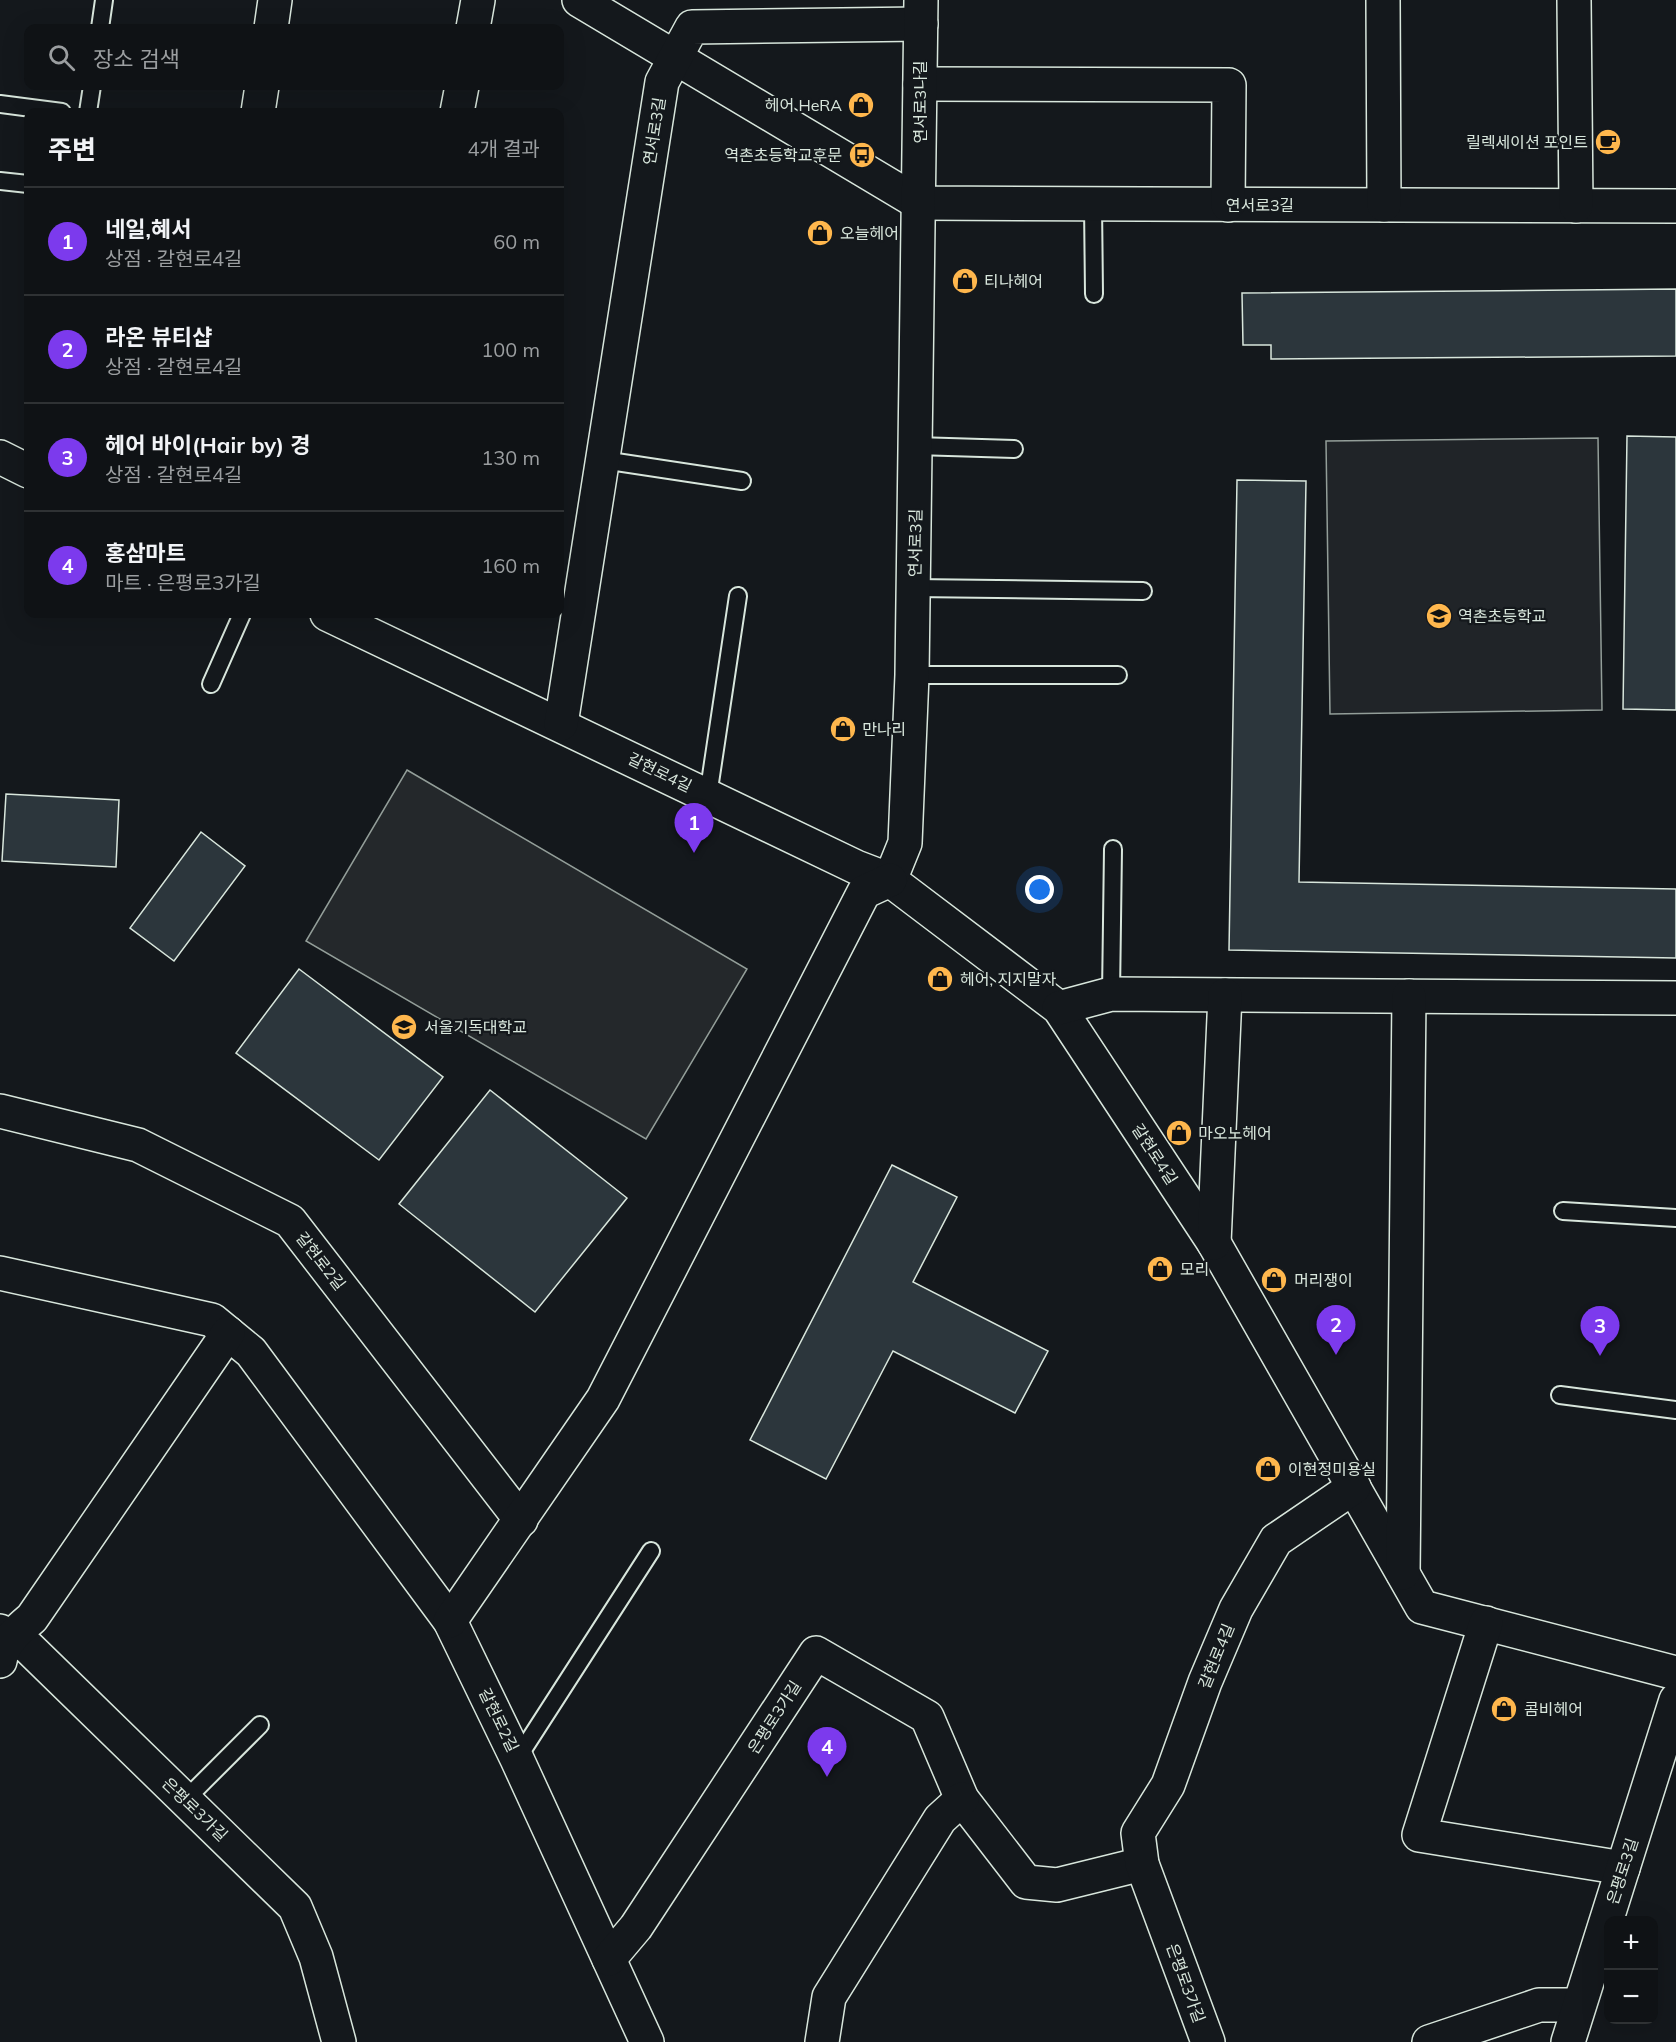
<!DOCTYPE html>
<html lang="ko">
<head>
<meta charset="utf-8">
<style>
  body { margin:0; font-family:Mulish,"Noto Sans KR",sans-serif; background:#1d2022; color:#f1f3f6 }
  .controls { position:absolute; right:18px; bottom:18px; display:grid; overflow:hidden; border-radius:12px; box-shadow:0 6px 24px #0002 }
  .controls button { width:54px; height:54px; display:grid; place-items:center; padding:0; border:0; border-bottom:2px solid #2f3234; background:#0f1215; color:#f1f3f6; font:30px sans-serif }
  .you { position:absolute; left:1040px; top:890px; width:21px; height:21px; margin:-15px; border:4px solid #fff; border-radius:50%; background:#1a73e8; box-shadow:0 0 0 9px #1a73e833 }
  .badge { display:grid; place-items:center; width:39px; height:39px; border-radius:50%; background:#7c3aed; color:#fff; font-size:20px; font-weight:700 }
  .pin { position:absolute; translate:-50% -50px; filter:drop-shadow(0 2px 3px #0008) }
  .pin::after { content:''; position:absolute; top:32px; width:21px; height:18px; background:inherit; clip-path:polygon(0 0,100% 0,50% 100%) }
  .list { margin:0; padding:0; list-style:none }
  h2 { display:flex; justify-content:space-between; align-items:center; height:78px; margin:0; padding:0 24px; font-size:26px }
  h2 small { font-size:20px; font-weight:400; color:#9b9ea0 }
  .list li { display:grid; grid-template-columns:39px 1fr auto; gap:18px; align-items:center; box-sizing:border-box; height:108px; padding:0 24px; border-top:2px solid #2f3234 }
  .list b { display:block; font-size:22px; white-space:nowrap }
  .list p { margin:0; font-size:20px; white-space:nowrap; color:#9b9ea0 }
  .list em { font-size:20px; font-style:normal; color:#9b9ea0 }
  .icon { flex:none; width:33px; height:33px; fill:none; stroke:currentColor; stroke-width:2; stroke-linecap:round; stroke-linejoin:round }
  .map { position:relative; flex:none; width:1676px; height:2042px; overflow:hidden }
  .search { position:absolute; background:#0f1215; box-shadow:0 6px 24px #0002; left:24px; top:24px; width:540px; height:66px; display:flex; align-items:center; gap:15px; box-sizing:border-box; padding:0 21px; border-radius:12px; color:#9b9ea0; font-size:22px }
  .panel { position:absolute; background:#0f1215; box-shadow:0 6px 24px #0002; left:24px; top:108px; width:540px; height:510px; border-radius:12px }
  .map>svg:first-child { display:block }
</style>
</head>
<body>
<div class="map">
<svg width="1676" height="2042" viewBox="0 0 1676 2042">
  <rect width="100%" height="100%" fill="#14181c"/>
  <polygon fill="#202428" stroke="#939e99" stroke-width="1.5" points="1598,438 1602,710 1330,714 1326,441"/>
  <polygon fill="#24282b" stroke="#939e99" stroke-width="1.5" points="407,770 747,969 646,1139 306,941"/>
  <g fill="#2c363c" stroke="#d8e6dc" stroke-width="1.5">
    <polygon points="1676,289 1676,356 1271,359 1271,345 1243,345 1242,293"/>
    <polygon points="1627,436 1676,437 1676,710 1623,709"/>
    <polygon points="1237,480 1306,481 1299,882 1676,889 1676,958 1229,950"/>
    <polygon points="6,794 119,800 116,867 2,861"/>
    <polygon points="201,832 245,866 174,961 130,928"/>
    <polygon points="299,969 443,1077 379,1160 236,1053"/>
    <polygon points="490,1090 627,1198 535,1312 399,1204"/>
    <polygon points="892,1165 957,1197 913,1282 1048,1351 1015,1413 893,1351 826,1479 750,1440"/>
  </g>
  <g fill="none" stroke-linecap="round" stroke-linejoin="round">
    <g stroke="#d8e6dc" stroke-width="20">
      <g id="service">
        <polyline points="100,28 104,0"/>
        <polyline points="0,104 62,112"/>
        <polyline points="88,112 92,86"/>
        <polyline points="0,181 28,184"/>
        <polyline points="1093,204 1094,294"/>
        <polyline points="916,446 1014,449"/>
        <polyline points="603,460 742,481"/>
        <polyline points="914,588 1143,591"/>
        <polyline points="912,675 1118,675"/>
        <polyline points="211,684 242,614"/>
        <polyline points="708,796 738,596"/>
        <polyline points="1111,994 1113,849"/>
        <polyline points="1563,1211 1676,1218"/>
        <polyline points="1560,1395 1676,1410"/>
        <polyline points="517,1759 651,1551"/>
        <polyline points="185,1800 260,1725"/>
      </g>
    </g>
    <g stroke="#d8e6dc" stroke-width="36">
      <g id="minor">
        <polyline points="579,0 919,203 1676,206"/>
        <polyline points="1383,0 1384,205"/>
        <polyline points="1574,0 1576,206"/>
        <polyline points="271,28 275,0"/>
        <polyline points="473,28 478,0"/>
        <polyline points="920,84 1229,85 1228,205"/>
        <polyline points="258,112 262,86"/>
        <polyline points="457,112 462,86"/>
        <polyline points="0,457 28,471"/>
        <polyline points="327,614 856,867 890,880 1059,1008 1214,1243 1422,1607 1676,1673"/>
        <polyline points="561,724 662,82 692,27 921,24"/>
        <polyline points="890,880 905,843 912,675 921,0"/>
        <polyline points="1059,1008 1111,994 1676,998"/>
        <polyline points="0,1111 138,1145 290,1221 521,1520"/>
        <polyline points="1214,1243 1225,995"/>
        <polyline points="0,1273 212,1320 251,1352 450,1621 517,1759 647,2042"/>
        <polyline points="1403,1573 1409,996"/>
        <polyline points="450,1621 603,1399 864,892 890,880"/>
        <polyline points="1486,1623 1419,1835 1623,1868"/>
        <polyline points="0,1631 28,1647 295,1907 316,1957 339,2042"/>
        <path d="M0,1661C3,1642 18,1630 32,1618L228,1333"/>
        <polyline points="609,1959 636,1927 816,1653 927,1717 962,1799 1026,1882 1057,1885 1142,1864"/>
        <polyline points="822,2042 829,1997 940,1819 962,1799"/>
        <polyline points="1208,2042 1142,1864 1138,1833 1168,1785 1205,1682 1236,1609 1276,1540 1354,1487"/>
        <polyline points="1429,2042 1539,2005 1579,2005"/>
        <polyline points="1568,2042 1676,1700"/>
      </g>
    </g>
    <use href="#service" stroke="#14181c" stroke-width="16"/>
    <use href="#minor" stroke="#14181c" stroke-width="33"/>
  </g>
  <defs>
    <g id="shop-disc" transform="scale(1.35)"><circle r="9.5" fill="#ffb74d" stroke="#14181c"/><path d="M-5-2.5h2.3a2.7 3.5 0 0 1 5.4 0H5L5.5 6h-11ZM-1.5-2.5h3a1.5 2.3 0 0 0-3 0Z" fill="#111"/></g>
    <g id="cafe-disc" transform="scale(1.35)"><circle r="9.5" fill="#ffb74d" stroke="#14181c"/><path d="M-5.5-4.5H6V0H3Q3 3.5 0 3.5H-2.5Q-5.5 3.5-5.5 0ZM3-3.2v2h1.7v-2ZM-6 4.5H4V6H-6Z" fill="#111"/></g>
    <g id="bus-disc" transform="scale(1.35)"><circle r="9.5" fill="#ffb74d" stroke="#14181c"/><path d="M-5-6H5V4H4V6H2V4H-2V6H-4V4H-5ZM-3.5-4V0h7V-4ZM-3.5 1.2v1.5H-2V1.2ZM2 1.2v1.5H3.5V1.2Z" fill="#111"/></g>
    <g id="school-disc" transform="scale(1.35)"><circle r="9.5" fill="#ffb74d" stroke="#14181c"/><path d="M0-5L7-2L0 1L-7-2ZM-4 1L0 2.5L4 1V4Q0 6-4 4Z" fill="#111"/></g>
    <g id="university-disc" transform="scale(1.35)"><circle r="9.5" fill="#ffb74d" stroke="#14181c"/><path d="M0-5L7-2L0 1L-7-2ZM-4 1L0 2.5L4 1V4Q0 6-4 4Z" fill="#111"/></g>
  </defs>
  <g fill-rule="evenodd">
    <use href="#shop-disc" x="861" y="105"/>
    <use href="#cafe-disc" x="1608" y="142"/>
    <use href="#bus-disc" x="862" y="155"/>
    <use href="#shop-disc" x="820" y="233"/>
    <use href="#shop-disc" x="965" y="281"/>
    <use href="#school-disc" x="1439" y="616"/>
    <use href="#shop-disc" x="843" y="729"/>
    <use href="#shop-disc" x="940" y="979"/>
    <use href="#university-disc" x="404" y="1027"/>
    <use href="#shop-disc" x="1179" y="1133"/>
    <use href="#shop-disc" x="1160" y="1269"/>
    <use href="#shop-disc" x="1274" y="1280"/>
    <use href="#shop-disc" x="1268" y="1469"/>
    <use href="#shop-disc" x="1504" y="1709"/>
  </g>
  <g text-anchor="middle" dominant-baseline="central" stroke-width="4.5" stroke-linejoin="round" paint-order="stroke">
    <g font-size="16" fill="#d8e6dc" stroke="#14181c">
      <text transform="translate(920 102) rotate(-90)">연서로3나길</text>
      <text transform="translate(654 131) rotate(-81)">연서로3길</text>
      <text x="1260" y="205">연서로3길</text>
      <text transform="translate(915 543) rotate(-89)">연서로3길</text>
      <text transform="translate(660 772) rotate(26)">갈현로4길</text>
      <text transform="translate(1155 1154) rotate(57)">갈현로4길</text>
      <text transform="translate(321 1261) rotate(52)">갈현로2길</text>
      <text transform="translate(1216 1656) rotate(-68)">갈현로4길</text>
      <text transform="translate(774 1717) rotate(-57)">은평로3가길</text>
      <text transform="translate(499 1720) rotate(64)">갈현로2길</text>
      <text transform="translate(195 1809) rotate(44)">은평로3가길</text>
      <text transform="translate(1622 1871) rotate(-72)">은평로3길</text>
      <text transform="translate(1186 1983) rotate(70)">은평로3가길</text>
    </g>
    <g font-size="16" fill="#d8e6dc" stroke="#14181c" text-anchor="start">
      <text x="842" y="105" text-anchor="end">헤어 HeRA</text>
      <text x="1588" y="142" text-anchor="end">릴렉세이션 포인트</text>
      <text x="842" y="155" text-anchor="end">역촌초등학교후문</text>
      <text x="840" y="233">오늘헤어</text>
      <text x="984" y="281">티나헤어</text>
      <text x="1458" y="616">역촌초등학교</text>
      <text x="862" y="729">만나리</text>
      <text x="960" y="979">헤어, 지지말자</text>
      <text x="424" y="1027">서울기독대학교</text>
      <text x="1198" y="1133">마오노헤어</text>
      <text x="1180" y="1269">모리</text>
      <text x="1294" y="1280">머리쟁이</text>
      <text x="1288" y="1469">이현정미용실</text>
      <text x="1524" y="1709">콤비헤어</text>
    </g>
  </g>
</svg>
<div class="controls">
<button>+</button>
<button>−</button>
</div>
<div class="you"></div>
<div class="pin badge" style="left:694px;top:853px">1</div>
<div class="pin badge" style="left:1336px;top:1355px">2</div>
<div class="pin badge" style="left:1600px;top:1356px">3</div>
<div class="pin badge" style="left:827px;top:1777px">4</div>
<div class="search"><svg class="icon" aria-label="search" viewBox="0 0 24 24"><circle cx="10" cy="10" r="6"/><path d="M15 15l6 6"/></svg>장소 검색</div>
<section class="panel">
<h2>주변<small>4개 결과</small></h2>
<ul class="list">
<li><span class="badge">1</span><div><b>네일,혜서</b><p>상점 · 갈현로4길</p></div><em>60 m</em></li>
<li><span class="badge">2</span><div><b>라온 뷰티샵</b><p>상점 · 갈현로4길</p></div><em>100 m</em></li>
<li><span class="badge">3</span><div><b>헤어 바이(Hair by) 경</b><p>상점 · 갈현로4길</p></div><em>130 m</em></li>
<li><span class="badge">4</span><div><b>홍삼마트</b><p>마트 · 은평로3가길</p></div><em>160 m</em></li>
</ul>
</section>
</div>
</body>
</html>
